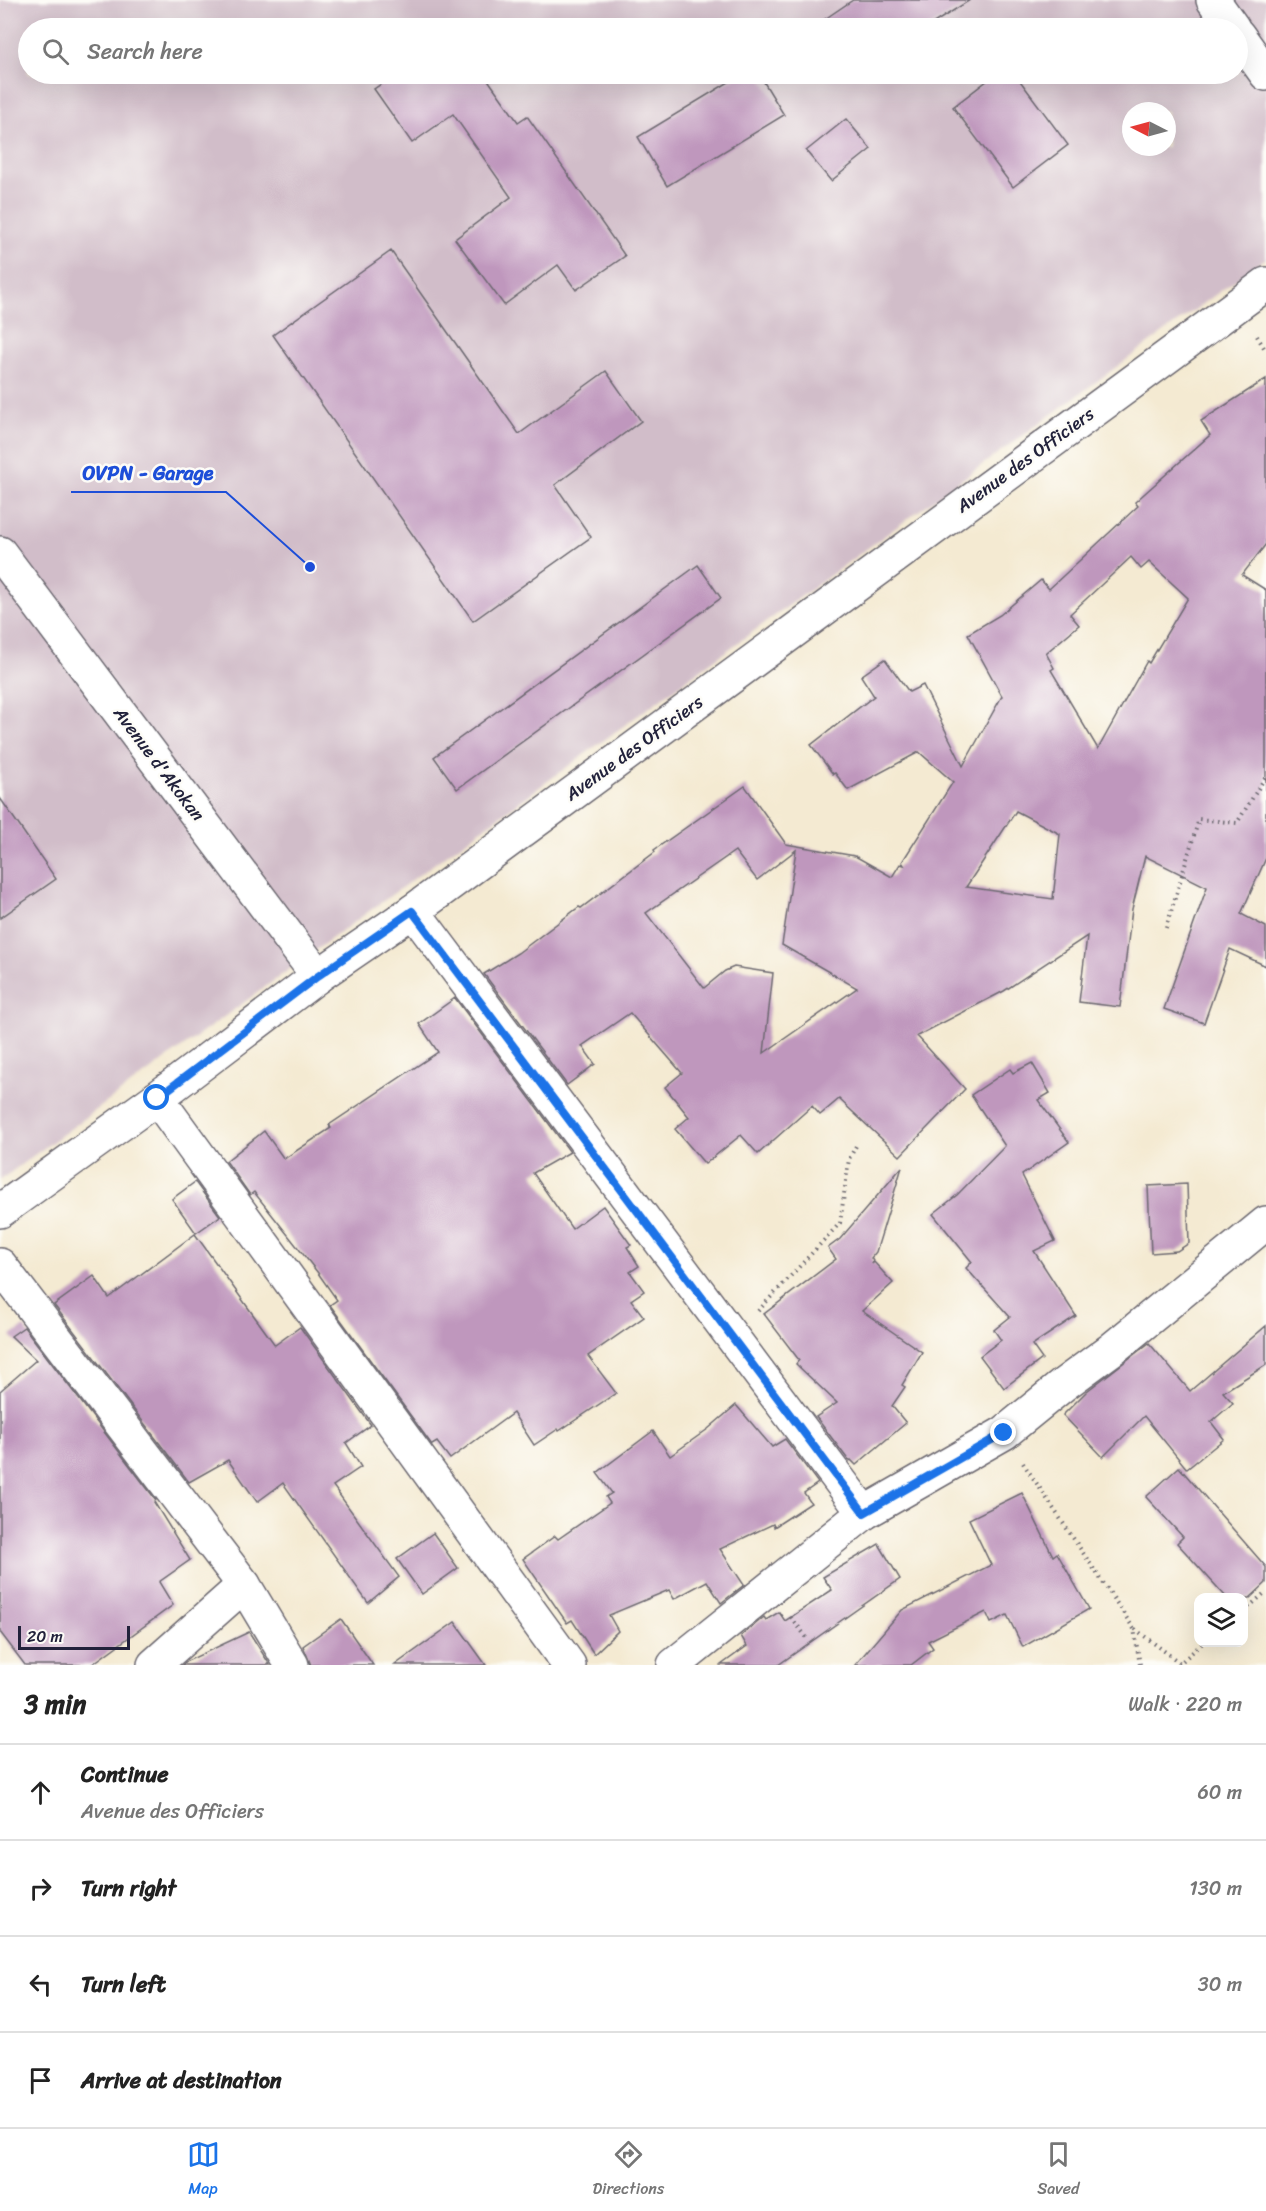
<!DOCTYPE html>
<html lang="en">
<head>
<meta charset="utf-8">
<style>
  body { margin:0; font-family:Sriracha,sans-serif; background:#f2f2f2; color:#222 }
  .controls { position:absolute; right:18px; bottom:18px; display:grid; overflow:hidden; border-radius:12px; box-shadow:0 6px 24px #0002 }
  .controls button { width:54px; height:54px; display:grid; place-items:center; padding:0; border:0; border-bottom:2px solid #e0e0e0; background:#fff; color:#222; font:30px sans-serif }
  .compass { position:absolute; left:1122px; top:102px; width:54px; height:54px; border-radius:50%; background:#fff; box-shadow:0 6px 24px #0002; rotate:276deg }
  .scale { position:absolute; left:18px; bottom:15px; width:112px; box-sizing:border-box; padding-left:6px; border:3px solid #22223b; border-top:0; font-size:16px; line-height:21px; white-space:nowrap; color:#22223b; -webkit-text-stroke:4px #fdfcf7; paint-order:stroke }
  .stop { position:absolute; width:18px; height:18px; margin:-14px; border:4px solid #1a73e8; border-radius:50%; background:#fff }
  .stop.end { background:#1a73e8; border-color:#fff; box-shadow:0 2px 6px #0008 }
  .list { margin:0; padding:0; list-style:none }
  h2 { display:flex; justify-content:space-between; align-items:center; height:78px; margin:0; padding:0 24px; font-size:26px }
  h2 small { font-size:20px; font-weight:400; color:#767676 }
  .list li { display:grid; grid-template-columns:39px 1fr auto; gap:18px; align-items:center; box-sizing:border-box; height:96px; padding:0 24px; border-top:2px solid #e0e0e0 }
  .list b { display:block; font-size:22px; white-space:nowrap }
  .list p { margin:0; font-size:20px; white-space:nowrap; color:#767676 }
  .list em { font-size:20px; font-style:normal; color:#767676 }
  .icon { flex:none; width:33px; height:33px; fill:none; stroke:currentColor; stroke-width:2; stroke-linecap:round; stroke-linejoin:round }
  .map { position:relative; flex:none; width:1266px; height:1665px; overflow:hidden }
  .search { position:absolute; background:#fff; box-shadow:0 6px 24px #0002; left:18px; right:18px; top:18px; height:66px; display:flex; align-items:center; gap:15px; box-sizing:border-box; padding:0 21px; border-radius:33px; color:#767676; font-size:22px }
  .sheet { height:462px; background:#fff }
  nav { display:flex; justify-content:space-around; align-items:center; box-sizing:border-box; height:84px; border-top:2px solid #e0e0e0; background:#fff; font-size:16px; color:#767676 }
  nav a { display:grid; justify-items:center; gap:3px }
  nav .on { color:#1a73e8 }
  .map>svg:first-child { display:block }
</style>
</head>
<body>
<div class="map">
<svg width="1266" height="1665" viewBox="0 0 1266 1665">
  <rect width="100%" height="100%" fill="#fdfcf7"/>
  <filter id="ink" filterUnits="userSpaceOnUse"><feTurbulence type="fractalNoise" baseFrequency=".0167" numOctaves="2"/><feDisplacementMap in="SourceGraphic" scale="12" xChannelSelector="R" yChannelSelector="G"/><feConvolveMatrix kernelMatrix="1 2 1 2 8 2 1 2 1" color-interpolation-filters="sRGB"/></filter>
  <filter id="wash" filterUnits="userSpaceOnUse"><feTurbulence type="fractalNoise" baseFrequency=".008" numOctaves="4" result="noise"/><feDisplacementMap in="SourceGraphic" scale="24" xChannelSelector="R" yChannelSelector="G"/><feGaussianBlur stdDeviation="1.35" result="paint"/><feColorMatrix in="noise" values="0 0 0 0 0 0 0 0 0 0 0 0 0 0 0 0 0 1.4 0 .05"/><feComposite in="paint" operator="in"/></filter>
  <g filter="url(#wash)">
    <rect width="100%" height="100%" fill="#f4ead2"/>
    <path fill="#d1bdc9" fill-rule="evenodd" d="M0,0H1266V258L0,1180ZM28,28H1238V74H28ZM1131,111H1167V147H1131Z"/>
    <g id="blocks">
      <g fill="#bf97bd" fill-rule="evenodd">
        <polygon points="853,0 970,0 926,28 819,28 816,25"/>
        <polygon points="396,74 484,74 518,122 527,116 625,256 576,290 558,265 504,305 455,239 511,197 453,114 412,143 374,89"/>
        <polygon points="742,74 759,74 784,115 667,186 638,137"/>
        <polygon points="996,74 1015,74 1068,145 1013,187 953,107"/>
        <polygon points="846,119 871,149 831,181 806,151"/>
        <polygon points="391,251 519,434 606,371 641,421 555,485 591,537 473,621 273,335"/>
        <path d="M1266,379V544L1242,575L1266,590V858L1241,914L1266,927V966L1230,949L1204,1023L1164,1009L1207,887L1145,856L1132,909L1120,1007L1079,1002L1087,936L1004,991L917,1036L965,1089L900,1156L839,1099L820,1115L812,1106L758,1154L741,1135L705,1164L675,1129L689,1117L665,1087L682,1073L630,1013L582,1046L595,1064L567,1085L484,974L518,953L579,907L581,908L655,852L654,850L745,786L786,844L855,856L892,877L900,864L904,865L902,862L953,782L919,752L848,790L835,773L833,774L811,745L874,696L861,676L885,659L909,692L923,685L963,766L1002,696L968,634L1000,615L1041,580L1049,589L1138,506L1135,502L1210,435L1201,421ZM1131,557L1141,569L1149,562L1188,598L1149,663L1147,661L1098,749L1051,670L1054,668L1046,653L1079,625L1070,614ZM1016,811L1060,834L1053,899L966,887ZM796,850L782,945L857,988L764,1053L773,973L734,967L725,971L704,988L646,913L735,851L757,880Z"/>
        <polygon points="698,565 721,598 457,789 434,757"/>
        <polygon points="0,798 56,879 0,918"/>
        <polygon points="455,998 570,1152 533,1173 572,1229 603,1206 631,1245 627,1247 639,1266 630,1272 644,1291 631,1300 644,1317 588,1356 616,1393 559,1431 558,1429 534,1445 513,1413 450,1459 437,1442 432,1445 330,1305 337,1300 318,1273 254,1192 250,1195 226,1161 264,1131 284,1159 331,1128 329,1125 438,1052 419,1024"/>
        <polygon points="1032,1063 1050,1093 1038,1100 1069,1142 1022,1175 1055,1241 1034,1251 1076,1316 1032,1345 1042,1359 1004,1388 980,1356 1001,1340 994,1330 1010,1317 966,1268 972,1262 933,1214 957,1195 1005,1146 971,1095 1010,1069 1013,1073"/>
        <polygon points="902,1167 876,1252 871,1258 873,1261 872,1264 874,1262 893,1283 862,1311 922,1352 902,1385 905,1387 892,1406 906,1423 856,1465 851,1460 849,1461 816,1417 837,1403 796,1364 799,1360 764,1314 836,1259 828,1248 840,1239"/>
        <polygon points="195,1182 220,1216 196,1233 172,1199"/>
        <polygon points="1187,1184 1189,1243 1177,1251 1151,1253 1148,1186"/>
        <polygon points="195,1234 275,1345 300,1327 371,1425 346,1443 361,1467 333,1486 399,1577 368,1603 283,1483 257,1502 228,1460 189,1482 54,1305 94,1276 109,1298"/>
        <polygon points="1266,1326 1266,1365 1223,1392 1233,1403 1211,1422 1224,1439 1187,1469 1144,1416 1103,1457 1063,1415 1087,1391 1149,1343 1190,1391"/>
        <polygon points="24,1327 156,1500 154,1502 190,1560 159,1582 173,1605 91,1665 25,1665 0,1632 0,1391 36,1360 11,1336"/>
        <polygon points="736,1405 772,1447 785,1439 818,1483 804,1493 811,1503 774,1527 773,1524 720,1549 744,1585 721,1603 707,1581 674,1599 669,1590 609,1615 618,1631 594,1654 572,1620 567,1623 523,1559 555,1536 558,1539 610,1503 606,1497 612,1493 597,1473 653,1431 670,1456 708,1429"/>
        <polygon points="1179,1467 1266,1567 1266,1583 1250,1598 1227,1598 1177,1543 1183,1537 1146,1497"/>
        <polygon points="1022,1493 1053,1556 1057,1553 1089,1609 1023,1647 1007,1615 991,1623 986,1612 928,1641 933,1648 911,1665 855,1665 902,1610 991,1565 969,1519"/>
        <polygon points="433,1533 458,1568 422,1594 397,1559"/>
        <polygon points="879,1544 900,1579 778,1665 721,1665 747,1646 741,1636 764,1617 766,1620 779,1612 785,1621 832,1590 823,1577"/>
        <polygon points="341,1619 373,1665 311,1665 303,1646"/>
        <polygon points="455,1622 486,1665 395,1665"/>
        <polygon points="249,1632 270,1665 182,1665 185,1662"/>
      </g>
    </g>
  </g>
  <g filter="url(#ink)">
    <use href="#blocks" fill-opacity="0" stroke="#6c6870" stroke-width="1.5"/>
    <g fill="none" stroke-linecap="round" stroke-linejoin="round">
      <g stroke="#6c6870" stroke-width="36">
        <g id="minor">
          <polyline points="0,553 318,976"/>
          <polyline points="413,911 864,1513"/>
          <polyline points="157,1098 569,1665"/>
          <polyline points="0,1211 157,1098 318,976 413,911 1266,284"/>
          <polyline points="0,1265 244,1585 292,1665"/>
          <polyline points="154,1665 244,1585"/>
          <polyline points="674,1665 864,1513 1004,1433 1063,1385 1112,1349 1266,1223"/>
        </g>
      </g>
      <g stroke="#6c6870" stroke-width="36">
        <g id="tertiary">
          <polyline points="1213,0 1233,28"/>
          <polyline points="1238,35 1266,74"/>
        </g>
      </g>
      <g stroke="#6c6870" stroke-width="4" stroke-dasharray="1.5 4.5" stroke-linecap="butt">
        <polyline points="1257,336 1266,351"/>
        <polyline points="1166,928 1199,819 1237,823 1266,776"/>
        <polyline points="758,1311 840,1223 849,1159 857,1144"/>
        <polyline points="1023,1463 1134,1629 1140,1665"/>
        <polyline points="1244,1611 1266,1592"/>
        <polyline points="791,1617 807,1638"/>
        <polyline points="1135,1629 1180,1663 1204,1642"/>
      </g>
      <use href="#minor" stroke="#fff" stroke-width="33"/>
      <use href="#tertiary" stroke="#fff" stroke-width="33"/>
    </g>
  </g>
  <g fill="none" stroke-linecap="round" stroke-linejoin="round" filter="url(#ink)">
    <polyline stroke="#1a73e8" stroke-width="8" points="157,1098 318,976 412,911 864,1513 1004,1433"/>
  </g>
  <g text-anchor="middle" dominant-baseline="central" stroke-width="5" stroke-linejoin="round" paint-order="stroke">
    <g font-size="18" fill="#22223b" stroke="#fdfcf7">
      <text transform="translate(1025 460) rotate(-36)">Avenue des Officiers</text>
      <text transform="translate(634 748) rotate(-36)">Avenue des Officiers</text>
      <text transform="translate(159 764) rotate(53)">Avenue d'Akokan</text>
    </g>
  </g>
  <path fill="none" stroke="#1d4ed8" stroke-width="2" d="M310 567L226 492H71"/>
  <circle fill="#1d4ed8" stroke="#fdfcf7" stroke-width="2" cx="310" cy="567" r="6"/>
  <g font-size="20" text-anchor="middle" font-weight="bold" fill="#1d4ed8" stroke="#fdfcf7" stroke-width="5" stroke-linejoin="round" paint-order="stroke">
    <text x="148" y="480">OVPN - Garage</text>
  </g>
</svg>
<div class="controls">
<button><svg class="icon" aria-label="layers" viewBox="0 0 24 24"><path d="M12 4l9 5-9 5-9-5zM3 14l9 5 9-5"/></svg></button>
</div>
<svg class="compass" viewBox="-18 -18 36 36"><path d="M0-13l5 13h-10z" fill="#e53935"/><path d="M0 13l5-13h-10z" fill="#767676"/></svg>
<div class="scale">20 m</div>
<div class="stop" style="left:157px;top:1098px"></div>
<div class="stop end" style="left:1004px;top:1433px"></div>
<div class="search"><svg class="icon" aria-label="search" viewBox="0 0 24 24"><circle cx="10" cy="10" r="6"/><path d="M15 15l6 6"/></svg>Search here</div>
</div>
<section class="sheet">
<h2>3 min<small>Walk · 220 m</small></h2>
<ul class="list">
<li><svg class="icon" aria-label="ahead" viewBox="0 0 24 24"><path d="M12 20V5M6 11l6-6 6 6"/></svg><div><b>Continue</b><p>Avenue des Officiers</p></div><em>60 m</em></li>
<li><svg class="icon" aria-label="right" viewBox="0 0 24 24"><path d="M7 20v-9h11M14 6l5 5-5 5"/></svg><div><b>Turn right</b></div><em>130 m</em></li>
<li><svg class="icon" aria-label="left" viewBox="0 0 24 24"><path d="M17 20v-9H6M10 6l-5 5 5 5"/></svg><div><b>Turn left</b></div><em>30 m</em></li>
<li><svg class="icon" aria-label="arrive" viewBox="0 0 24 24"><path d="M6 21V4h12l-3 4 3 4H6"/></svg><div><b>Arrive at destination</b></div></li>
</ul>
</section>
<nav>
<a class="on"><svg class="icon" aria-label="map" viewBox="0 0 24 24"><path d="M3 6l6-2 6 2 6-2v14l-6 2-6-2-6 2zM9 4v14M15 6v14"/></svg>Map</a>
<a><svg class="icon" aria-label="directions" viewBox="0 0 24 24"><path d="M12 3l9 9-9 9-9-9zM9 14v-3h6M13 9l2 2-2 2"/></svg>Directions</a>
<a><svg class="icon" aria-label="saved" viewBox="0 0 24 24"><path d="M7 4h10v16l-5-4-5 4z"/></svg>Saved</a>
</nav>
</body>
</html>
